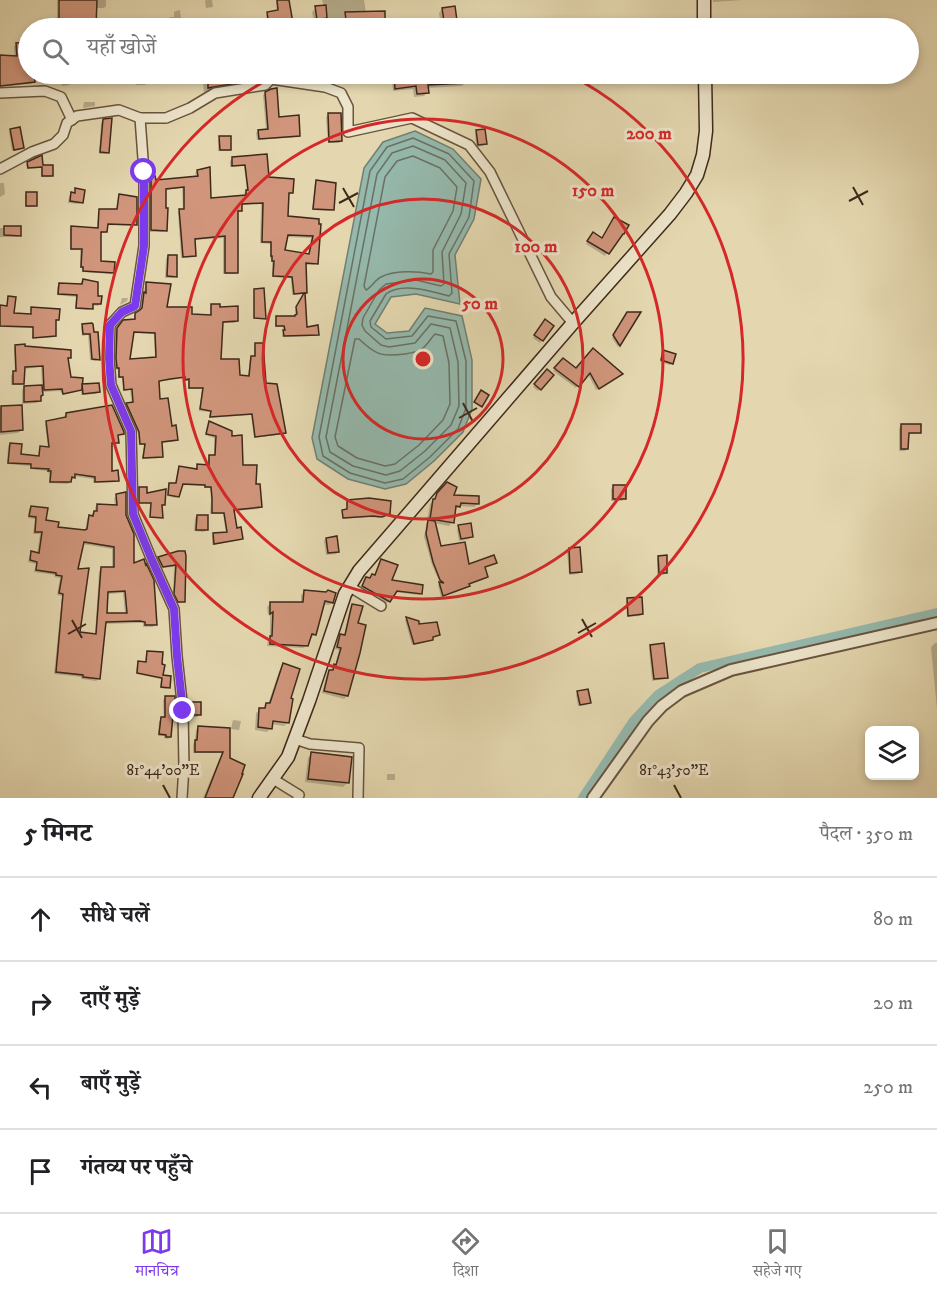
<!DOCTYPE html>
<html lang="hi">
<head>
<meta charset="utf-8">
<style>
  :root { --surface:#fff; --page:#f2f2f2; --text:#202124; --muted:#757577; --line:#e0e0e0; --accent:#7c3aed }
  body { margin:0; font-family:"IM FELL DW Pica","Noto Serif Devanagari",serif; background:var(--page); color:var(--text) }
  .controls { position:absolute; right:18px; bottom:18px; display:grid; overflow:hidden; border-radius:9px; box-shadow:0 3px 9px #0003 }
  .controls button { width:54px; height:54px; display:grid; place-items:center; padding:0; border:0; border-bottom:2px solid var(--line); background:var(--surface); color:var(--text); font:30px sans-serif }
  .stop { position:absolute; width:18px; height:18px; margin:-14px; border:4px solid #7c3aed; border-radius:50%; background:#fff }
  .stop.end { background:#7c3aed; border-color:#fff; box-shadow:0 2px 6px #0008 }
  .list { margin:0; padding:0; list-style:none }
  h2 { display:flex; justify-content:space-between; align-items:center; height:78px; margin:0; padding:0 24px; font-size:26px }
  h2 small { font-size:20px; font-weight:400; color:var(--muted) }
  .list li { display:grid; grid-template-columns:39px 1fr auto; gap:18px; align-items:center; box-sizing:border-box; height:84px; padding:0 24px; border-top:2px solid var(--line) }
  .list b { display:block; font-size:22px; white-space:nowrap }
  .list em { font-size:20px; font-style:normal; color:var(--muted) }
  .icon { flex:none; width:33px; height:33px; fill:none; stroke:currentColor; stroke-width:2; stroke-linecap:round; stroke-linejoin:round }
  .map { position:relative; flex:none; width:937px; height:798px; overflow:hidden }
  .search { position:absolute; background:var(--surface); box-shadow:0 3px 9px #0003; left:18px; right:18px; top:18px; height:66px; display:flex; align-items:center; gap:15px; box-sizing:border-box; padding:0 21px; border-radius:33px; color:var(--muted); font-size:22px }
  .sheet { height:414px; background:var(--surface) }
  nav { display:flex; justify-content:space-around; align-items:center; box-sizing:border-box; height:84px; border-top:2px solid var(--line); background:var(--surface); font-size:16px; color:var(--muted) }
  nav a { display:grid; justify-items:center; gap:3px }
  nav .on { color:var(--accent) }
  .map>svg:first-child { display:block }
  .water { fill:#95b9ad; stroke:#727f72; stroke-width:1.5 }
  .shadow { fill:#0003; fill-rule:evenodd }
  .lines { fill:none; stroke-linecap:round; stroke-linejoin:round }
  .shore { stroke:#6a7164; stroke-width:1.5 }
  .canal { stroke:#95b9ad; stroke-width:10 }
  .building { fill:#d0957b; stroke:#3e291a; stroke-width:1.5; fill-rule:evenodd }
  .minor-casing { stroke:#68543f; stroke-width:12 }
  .tertiary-casing { stroke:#68543f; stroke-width:14 }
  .secondary-casing { stroke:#3e291a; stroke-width:15 }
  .minor { stroke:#ede5cb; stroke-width:9 }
  .tertiary { stroke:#ede5cb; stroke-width:10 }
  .secondary { stroke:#ede5cb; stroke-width:12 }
  .route { stroke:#7c3aed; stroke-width:8 }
  .ticks { fill:none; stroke:#3e291a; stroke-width:2 }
  .ring { fill:none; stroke:#d62828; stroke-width:3 }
  .ticks-label { font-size:15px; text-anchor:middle; fill:#3e291a; stroke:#ede5cb; stroke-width:6; stroke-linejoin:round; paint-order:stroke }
  .centre { fill:#d62828; stroke:#ede5cb; stroke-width:3 }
  .ring-label { font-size:18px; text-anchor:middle; font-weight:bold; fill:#d62828; stroke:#ede5cb; stroke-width:6; stroke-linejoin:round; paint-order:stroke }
</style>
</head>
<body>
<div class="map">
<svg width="937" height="798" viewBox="0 0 937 798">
  <rect width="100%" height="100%" fill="#e4d7af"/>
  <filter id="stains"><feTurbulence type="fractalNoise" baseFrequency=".00333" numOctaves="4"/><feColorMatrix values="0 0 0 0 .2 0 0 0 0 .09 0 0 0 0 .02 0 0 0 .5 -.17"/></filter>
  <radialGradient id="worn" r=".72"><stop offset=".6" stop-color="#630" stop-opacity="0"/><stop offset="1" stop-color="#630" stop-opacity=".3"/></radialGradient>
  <polygon class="water" points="415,131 453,149 481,179 474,219 455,255 460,304 416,294 391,297 375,324 387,333 409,331 425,308 462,316 472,360 472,409 463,432 434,461 406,484 385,489 348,479 317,459 312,438 364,168 383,142"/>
  <g class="shadow">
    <polygon points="57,0 106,0 106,6 104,8 95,8 94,28 57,28"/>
    <polygon points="206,0 212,0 213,7 206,8 205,1"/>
    <polygon points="276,0 288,0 291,22 290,23 282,24 282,22 268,25 266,15 277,12"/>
    <polygon points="322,0 364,0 366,13 383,25 392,25 392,28 343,28 342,19 314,22 312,12 316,8 324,7"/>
    <polygon points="713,0 742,0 713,2"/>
    <polygon points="454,8 457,28 441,28 439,13 442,9"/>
    <polygon points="180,10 182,28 169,28 168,19 170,17 174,17 174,12 176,11"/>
    <polygon points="28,35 28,74 70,74 71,82 69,85 62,86 61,76 33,79 34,81 31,84 0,87 0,57 15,57 14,47 17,44 25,44 25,37"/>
    <polygon points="98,74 147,74 147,82 145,85 136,85 136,78 98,78"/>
    <polygon points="163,74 182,74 182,78 174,84 164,84"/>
    <polygon points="202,74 254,74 254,79 249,84 204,92"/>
    <polygon points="352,74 370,74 371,79 367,83 353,84"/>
    <polygon points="392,74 464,74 466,83 462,86 427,88 427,92 424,96 414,97 413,89 393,91 391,75"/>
    <polygon points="266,93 278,118 298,135 296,137 257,140 256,133 258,131 266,131 263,95"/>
    <polygon points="84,102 95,102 95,106 83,108"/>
    <polygon points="328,115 341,141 339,143 328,143 326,117"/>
    <polygon points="103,121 108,152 106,154 99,154 101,123"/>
    <polygon points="11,130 22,147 20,150 12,151 9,132"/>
    <polygon points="477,131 485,144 483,146 476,147 475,133"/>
    <polygon points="220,138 230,149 228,151 218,151 218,140"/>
    <path d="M 266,156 L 268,179 L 292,193 L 288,195 L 286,217 L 317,220 L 316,263 L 314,265 L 304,265 L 305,292 L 303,295 L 305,329 L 317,334 L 315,336 L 282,337 L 282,334 L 284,332 L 283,327 L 275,327 L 275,320 L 277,318 L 295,316 L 295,310 L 303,294 L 292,295 L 291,278 L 272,277 L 272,262 L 271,262 L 271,258 L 270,258 L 270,244 L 260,243 L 261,204 L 240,205 L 241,210 L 236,213 L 237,272 L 235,274 L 223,274 L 223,238 L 193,240 L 194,255 L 192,257 L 181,258 L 178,212 L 180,210 L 183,211 L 182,188 L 164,190 L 165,230 L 163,232 L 149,232 L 149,180 L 151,178 L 154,181 L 196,177 L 195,173 L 197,171 L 210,200 L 245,197 L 244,193 L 247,191 L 244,166 L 230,167 L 230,161 L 232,159 ZM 286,237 L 311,238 L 308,256 L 283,252 Z"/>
    <polygon points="28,163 42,167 51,176 50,177 41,177 41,168 27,169 26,165"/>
    <polygon points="317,182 332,209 330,211 312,210 315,184"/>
    <polygon points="0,183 4,183 5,194 0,197"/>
    <polygon points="76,190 82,202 79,204 68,203 69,196 73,194"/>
    <polygon points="27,194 35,205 33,207 25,207 25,196"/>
    <polygon points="120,196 136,224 134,226 106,225 106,232 104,233 100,233 99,263 113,272 111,274 82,272 82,268 80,268 80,250 70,250 70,229 72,228 97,230 98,212 100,210 116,211 118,198"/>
    <polygon points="614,219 620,235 605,256 586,244 591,236 602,239"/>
    <polygon points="0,228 20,228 19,235 17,237 0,237"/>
    <polygon points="168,256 175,276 173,278 165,278 166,258"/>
    <polygon points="83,280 100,304 98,306 91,305 89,310 75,309 76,297 57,295 57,287 60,285 81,286 81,282"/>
    <path d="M 147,284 L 166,309 L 190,316 L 210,316 L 210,307 L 212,306 L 237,321 L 235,323 L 222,323 L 220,360 L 238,377 L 248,377 L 250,359 L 254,358 L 254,347 L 256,345 L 264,385 L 285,432 L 283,434 L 254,438 L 251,415 L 209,418 L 210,412 L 199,411 L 202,389 L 188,389 L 188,381 L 184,381 L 184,378 L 157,382 L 158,400 L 176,439 L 175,441 L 161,443 L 161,456 L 160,458 L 142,459 L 144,445 L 139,445 L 138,434 L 125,406 L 132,404 L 130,390 L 123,391 L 122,378 L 118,378 L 118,370 L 115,369 L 116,331 L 124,322 L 134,321 L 134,316 L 140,311 L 145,286 ZM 133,333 L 154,334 L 155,358 L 128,361 Z"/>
    <polygon points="8,298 13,315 30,315 32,308 58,320 55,321 54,335 53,337 32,338 33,328 0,327 0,306 6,307"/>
    <polygon points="122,298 128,298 127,301 120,305"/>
    <polygon points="639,314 619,345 618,347 612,338 625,316"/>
    <polygon points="543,324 552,326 540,343 533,338"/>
    <polygon points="83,325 93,334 98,359 96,361 90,360 88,335 82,336 81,327"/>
    <polygon points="16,346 70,358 67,360 70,379 98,392 96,394 81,395 81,389 61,393 60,391 41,392 39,401 37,403 22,404 22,390 24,387 42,387 41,367 23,369 23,383 21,385 11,385 11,375 15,373 14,348"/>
    <polygon points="664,352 672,363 670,365 660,362"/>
    <polygon points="563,360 576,370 619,376 596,390 588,374 576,388 553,371"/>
    <polygon points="547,371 552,375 538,391 533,387"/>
    <polygon points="1,408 22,430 18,433 0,435 0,409"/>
    <polygon points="66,414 123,433 121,435 117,436 117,442 115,444 110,444 111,472 117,480 115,482 93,483 93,479 73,476 68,484 49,483 49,473 47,472 47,471 30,469 30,466 7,464 8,446 10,444 20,455 38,457 39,449 41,447 48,448 45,424 47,422 65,419 64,416"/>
    <polygon points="209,423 255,486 261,507 259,509 233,511 236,530 241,538 240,540 212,545 212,536 214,534 226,534 223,514 210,514 211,500 210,488 204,488 204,486 181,485 178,496 176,498 167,496 168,486 170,484 175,485 178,469 180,468 196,470 198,465 208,466 208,458 210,456 214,456 214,438 205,435"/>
    <polygon points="902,425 919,432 917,434 907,434 907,449 905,451 899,451 899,428"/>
    <polygon points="447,484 452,496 478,504 474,507 459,506 456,509 452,522 449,526 434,523 440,547 468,566 495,563 484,568 487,577 484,579 468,584 466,588 441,597 438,585 440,583 432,565 424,537 430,504"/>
    <polygon points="614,487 624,499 622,501 611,501 611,489"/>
    <path d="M 117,496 L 125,515 L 132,565 L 155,624 L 153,627 L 143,627 L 143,623 L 137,623 L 104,624 L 99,678 L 96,681 L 81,679 L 81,677 L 54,674 L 62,596 L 57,595 L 60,578 L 54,577 L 55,575 L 34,572 L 36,564 L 28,562 L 30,555 L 32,553 L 37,554 L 40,534 L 33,534 L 35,519 L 28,518 L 29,510 L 31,507 L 44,521 L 56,529 L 85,532 L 87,519 L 89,517 L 92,517 L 92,514 L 95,511 L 95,507 L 98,505 L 115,507 L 114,498 ZM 82,544 L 112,549 L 112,568 L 102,569 L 99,571 L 95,635 L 78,634 L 76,570 ZM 123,593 L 125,614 L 105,614 L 107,594 Z"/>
    <polygon points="348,501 387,514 379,518 370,517 343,519 342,512 347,511 346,503"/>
    <polygon points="197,516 206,530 204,532 194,531 195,518"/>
    <polygon points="459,527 471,536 469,539 459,541 457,529"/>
    <polygon points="326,539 338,551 336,554 326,555 324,541"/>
    <polygon points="569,549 581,572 578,574 569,575 567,551"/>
    <polygon points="178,552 183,601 181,603 176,603 173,596 174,567 161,568 157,560 159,558"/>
    <polygon points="659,557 666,572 664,575 657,575 657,559"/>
    <polygon points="381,560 390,581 421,593 419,595 395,592 387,603 361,588 365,580 370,580 374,576"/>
    <polygon points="304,592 332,602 329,605 322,604 315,634 312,637 309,637 307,645 303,648 267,646 268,640 270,638 270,614 268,615 267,607 270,604 301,603 301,595"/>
    <polygon points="628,600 642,614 640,616 627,617 626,602"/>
    <polygon points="353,605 357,624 347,696 344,699 322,693 327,674 330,671 331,672 335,666 339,650 335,649 338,638 341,635 344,636 350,608"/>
    <polygon points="407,619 417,622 417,625 438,635 431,638 430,641 412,645 405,620"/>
    <polygon points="935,643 937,643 937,709 931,647"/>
    <polygon points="651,646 666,677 664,679 652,681 649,649"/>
    <polygon points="148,652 168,687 167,689 160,688 161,679 136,674 137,665 139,663 145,664 146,654"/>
    <polygon points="283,665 289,699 288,722 284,726 271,724 271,728 267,732 255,730 256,713 260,710 263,710 267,704 268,704 280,669"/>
    <polygon points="578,692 589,702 587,705 578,706 576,695"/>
    <polygon points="165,698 175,715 173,717 170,736 168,739 164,738 164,736 158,736 159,721 164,719 163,700"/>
    <polygon points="189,703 200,714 197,717 188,717 187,706"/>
    <polygon points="233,720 241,721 239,730 231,729"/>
    <polygon points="198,728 228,729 231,798 203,798 222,753 193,753 193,744 195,741 196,730"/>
    <polygon points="311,754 347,783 343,787 305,782 308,758"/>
    <rect x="387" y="774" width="8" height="6"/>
  </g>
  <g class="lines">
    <g class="shore">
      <path d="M 413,138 L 449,154 L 474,181 L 469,217 L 449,254 L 452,293 L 449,296 C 431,291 402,282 386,294 L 370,321 L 371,327 L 386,339 L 412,336 L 428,316 L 456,321 L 466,361 L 466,408 L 458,429 L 430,457 L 403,479 L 385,483 L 350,473 L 323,456 L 319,437 L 370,171 L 387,147 Z"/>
      <polygon points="413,146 445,160 466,183 461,214 442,252 444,284 441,286 416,280 386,284 379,290 363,318 362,325 365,331 381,345 389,347 415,343 431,324 450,328 458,362 459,406 451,425 425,451 400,471 386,475 353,466 330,452 326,437 377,174 392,153"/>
      <path d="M 413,156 L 440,168 L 457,187 L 453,211 L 433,250 L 433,272 L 431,274 C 417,271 394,270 381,277 C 375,280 372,287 366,290 L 364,286 L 385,177 L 397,161 Z"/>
      <path d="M 435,334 L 443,336 L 449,363 L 450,404 L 443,420 L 419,445 L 395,464 L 385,466 L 357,458 L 338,446 L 335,437 L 355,339 L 359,339 C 376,355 381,357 405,354 C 412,353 418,352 423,348 C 428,344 431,338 435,334 Z"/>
    </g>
    <polyline class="canal" points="583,798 633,722 658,695 700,668 937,613"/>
  </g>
  <g class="building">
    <polygon points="59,0 97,0 96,27 90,27 90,28 59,28"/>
    <polygon points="277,0 289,0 293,23 283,24 283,22 269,25 267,12 278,10"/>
    <polygon points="326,5 327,18 317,20 315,6"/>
    <polygon points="455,6 458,28 445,28 442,8"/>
    <polygon points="385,11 385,28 347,28 345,12"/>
    <polygon points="28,42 28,74 34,74 35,82 0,86 0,55 17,56 16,43"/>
    <polygon points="208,74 256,74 256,80 208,88"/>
    <polygon points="394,74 466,74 467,83 428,85 429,93 417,94 416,86 395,89"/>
    <polygon points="277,88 279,117 299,115 300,136 259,139 258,130 268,129 265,92 271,89"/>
    <polygon points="328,113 341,113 342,141 329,142"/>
    <polygon points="112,118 109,153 100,152 103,119"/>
    <polygon points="20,127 24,148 14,150 10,129"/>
    <polygon points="485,129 487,144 478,145 476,130"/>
    <polygon points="219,136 231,136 231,150 220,150"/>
    <path d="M 267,154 L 269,177 L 294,179 L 293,193 L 289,193 L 288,216 L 319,219 L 319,224 L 321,224 L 318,264 L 306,263 L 307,293 L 305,293 L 307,327 L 318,325 L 319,335 L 284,336 L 283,330 L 285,330 L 284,326 L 276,326 L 276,316 L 295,316 L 295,315 L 297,314 L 296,307 L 304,293 L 294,294 L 292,277 L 273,276 L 274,261 L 272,261 L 272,256 L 271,256 L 271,242 L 262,242 L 263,203 L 242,204 L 242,211 L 238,211 L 238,273 L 225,273 L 225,236 L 195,239 L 196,256 L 183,257 L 179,209 L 184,209 L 184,187 L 166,189 L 166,208 L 168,208 L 167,231 L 151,230 L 151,177 L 155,176 L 156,180 L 198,176 L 197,170 L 210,167 L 211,198 L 246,195 L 246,190 L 248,190 L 245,165 L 232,166 L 232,157 ZM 288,235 L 313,236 L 309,254 L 285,250 Z"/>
    <polygon points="42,155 43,165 53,165 53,176 42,176 42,167 28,168 27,162"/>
    <polygon points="316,180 336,183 334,210 313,209"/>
    <polygon points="75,188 85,190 83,203 70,201 71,192 75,193"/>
    <rect x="26" y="192" width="11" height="14"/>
    <polygon points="119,194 137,197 137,225 108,224 107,232 101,232 101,261 115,262 114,273 83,271 83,267 81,267 82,249 71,249 71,226 98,228 99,209 117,209"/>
    <polygon points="614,217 629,225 624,234 623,234 609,254 587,241 593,232 602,238"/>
    <polygon points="4,226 21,226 21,236 4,235"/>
    <polygon points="168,255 177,255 177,277 167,276"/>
    <polygon points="83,279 98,282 98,296 102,296 101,304 93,304 93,309 76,308 77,295 58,294 59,283 82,284"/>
    <path d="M 146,282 L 171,284 L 167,307 L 192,307 L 192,314 L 211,315 L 211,304 L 220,304 L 220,307 L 238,306 L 238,321 L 223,322 L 221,359 L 239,359 L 240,375 L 249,376 L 251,356 L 255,356 L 255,343 L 263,343 L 266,383 L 277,384 L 286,433 L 255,437 L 252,414 L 210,417 L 211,411 L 200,409 L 203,388 L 189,388 L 189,379 L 185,380 L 185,377 L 170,379 L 159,381 L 160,399 L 168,398 L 172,426 L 176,425 L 178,440 L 162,442 L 163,457 L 143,458 L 145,444 L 140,444 L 139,432 L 126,403 L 133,402 L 132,389 L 124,390 L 123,377 L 119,377 L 119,368 L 117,368 L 116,358 L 117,328 L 123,320 L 135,319 L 135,313 L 140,310 L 142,308 L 144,292 L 146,293 ZM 134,332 L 155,333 L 156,357 L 130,359 Z"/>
    <polygon points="264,288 266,319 254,318 254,289"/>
    <polygon points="8,296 16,297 14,313 31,314 31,307 60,309 59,320 56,320 56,336 33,338 33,327 0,326 0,305 7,306"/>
    <polygon points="627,312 641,312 620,346 613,335"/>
    <polygon points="545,319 554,326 543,341 534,335"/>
    <polygon points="92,323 93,324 94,332 98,332 100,360 92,359 90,334 83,334 82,324"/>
    <polygon points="25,344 25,346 71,350 71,358 68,358 71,377 83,378 82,390 63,394 62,389 44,390 43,366 25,367 24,384 13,384 13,371 16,371 15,345"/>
    <polygon points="593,348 623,374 599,389 590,373 579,387 554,368 563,358 576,368"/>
    <polygon points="663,350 676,354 673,364 661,360"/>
    <polygon points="547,369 554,375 541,390 534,384"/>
    <polygon points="99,383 100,392 83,394 82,384"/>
    <polygon points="42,385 43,395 41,396 41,401 24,402 24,386"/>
    <polygon points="481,390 489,395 482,407 474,402"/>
    <polygon points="22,405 23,430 1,432 1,406"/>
    <polygon points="112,405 124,432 124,434 118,435 119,443 112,443 112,471 118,470 119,481 95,482 95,477 75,474 75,478 72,477 71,482 50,482 51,471 48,471 49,469 31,468 31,464 8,463 10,443 22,444 21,454 39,456 40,446 49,447 46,421 66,417 66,413"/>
    <polygon points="209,421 232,431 232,436 242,435 243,465 257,465 256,484 260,484 262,507 234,510 237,528 241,527 243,539 214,544 213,533 227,532 224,513 212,513 212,498 211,487 205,487 205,485 183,484 179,497 168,495 169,483 176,483 179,466 197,469 197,464 209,465 209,455 215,455 216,436 206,434"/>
    <polygon points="901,424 921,424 921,433 909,433 908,449 901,449"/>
    <polygon points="447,482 457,487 454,495 479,496 479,504 461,503 460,507 456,506 454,523 430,519 433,499 435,499 437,493"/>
    <rect x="613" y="485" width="13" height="14"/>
    <polygon points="139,487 147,487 147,493 166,489 165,505 162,505 163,518 150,517 151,503 139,503"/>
    <path d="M 126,492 L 126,515 L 134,534 L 134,563 L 144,559 L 146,566 L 146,563 L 154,580 L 157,625 L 145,625 L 145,622 L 140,621 L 106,622 L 100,679 L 83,677 L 83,675 L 56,672 L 63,594 L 59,593 L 62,576 L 56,575 L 56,573 L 36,570 L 37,562 L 30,560 L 31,551 L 39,553 L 42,532 L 35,532 L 36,517 L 29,516 L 31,506 L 48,508 L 46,520 L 59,522 L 58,527 L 85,530 L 87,529 L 89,515 L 93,516 L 94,511 L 97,511 L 97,504 L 117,505 L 116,494 ZM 84,542 L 114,547 L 114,567 L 101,567 L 96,634 L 80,632 L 89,568 L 78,569 ZM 125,591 L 127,613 L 107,613 L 108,592 Z"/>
    <polygon points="369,498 391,501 390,514 382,517 373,516 343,518 342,510 347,509 347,500"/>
    <polygon points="197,515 208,515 208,530 196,530"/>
    <polygon points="428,520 435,521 441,546 465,542 469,564 494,555 497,563 485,567 488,577 469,584 470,586 443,596 439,582 444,583 440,580 433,562 426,534"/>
    <polygon points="471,523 473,537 461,539 458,525"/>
    <polygon points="337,536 339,552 328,553 326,538"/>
    <polygon points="580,547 582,572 570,573 569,548"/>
    <polygon points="178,551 185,551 186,556 185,602 178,602 174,594 176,565 163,567 158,557"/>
    <polygon points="667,555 667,573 659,573 658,556"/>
    <polygon points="381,559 398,565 392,580 423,585 422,594 397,591 390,602 362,586 366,577 370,578 372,574 375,575"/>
    <polygon points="304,590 326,592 328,590 336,593 333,603 325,601 316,635 312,634 308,646 270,644 270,636 272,636 273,612 270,614 270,602 303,602"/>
    <polygon points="642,597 643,614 628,616 627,598"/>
    <polygon points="352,604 363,606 358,623 366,625 360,653 348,696 324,691 329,670 333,670 334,664 336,665 341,648 337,647 339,639 340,634 345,635"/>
    <polygon points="406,617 419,621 419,624 437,622 440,635 433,637 433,640 414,644"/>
    <polygon points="664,643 668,678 654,679 650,645"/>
    <polygon points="147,651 163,652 162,664 165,665 163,675 171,676 170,688 161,687 162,678 137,673 138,661 146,662"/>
    <polygon points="283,663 300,669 291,698 293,699 289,723 273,721 272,729 258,727 259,708 265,708 266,703 270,703"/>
    <polygon points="588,689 591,703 580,705 577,691"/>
    <polygon points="165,696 175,696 176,715 173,715 171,737 166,737 166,735 159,734 161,717 165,717"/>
    <polygon points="189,702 201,702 201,715 190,715"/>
    <polygon points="198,726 230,728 230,758 245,765 242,774 243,774 233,798 205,798 223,752 195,752 195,740 197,740"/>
    <polygon points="311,752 352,757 349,783 308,779"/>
  </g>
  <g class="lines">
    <g class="minor-casing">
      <g id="minor">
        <polyline points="0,93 45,91 61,97 72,120"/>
        <polyline points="140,118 144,172 144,246 135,306 122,312 110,325 109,358 111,385 131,431 133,514 151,558 174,609 177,656 183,711 184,766 182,798"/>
        <polyline points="0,169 32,152 54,144 63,135 67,123 77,116 119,110 140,118 166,118 190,108 215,93 265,85 271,79 325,87 341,93 348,107 348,132 412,118 469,145 490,172 551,297 573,323"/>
        <polyline points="350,587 381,606"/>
        <polyline points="295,739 310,744 359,748 358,798"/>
        <polyline points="273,779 299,795 298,798"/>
      </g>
    </g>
    <g class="tertiary-casing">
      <polyline id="tertiary" points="593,798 648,721 662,706 682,691 731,670 937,623"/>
    </g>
    <g class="secondary-casing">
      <g id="secondary">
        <polyline points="704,0 704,28"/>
        <polyline points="259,798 288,757 309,701 345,594 359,571 573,323 670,214 686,193 697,175 703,155 706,131 705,74"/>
      </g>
    </g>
    <use href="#minor" class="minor"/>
    <use href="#tertiary" class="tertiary"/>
    <use href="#secondary" class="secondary"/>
  </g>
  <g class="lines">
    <polyline class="route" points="144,172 144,246 135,306 122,312 110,325 109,358 111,385 131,431 133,514 151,558 174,609 177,656 183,711"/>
  </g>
  <path class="ticks" d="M 853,187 L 863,205M 343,188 L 354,207M 849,201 L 868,191M 339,203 L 358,193M 463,403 L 473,422M 459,418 L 477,408M 582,619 L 592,637M 72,620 L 82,638M 578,633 L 596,623M 68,634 L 86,624M 163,785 L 170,798M 674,785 L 681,798"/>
  <g class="ring">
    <circle cx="423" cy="359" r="80"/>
    <circle cx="423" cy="359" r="160"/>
    <circle cx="423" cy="359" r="240"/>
    <path d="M568 74A320 320 0 1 1 278 74"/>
  </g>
  <g class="ticks-label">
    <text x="163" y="775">81°44'00"E</text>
    <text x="674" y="775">81°43'50"E</text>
  </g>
  <circle cx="423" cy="359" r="9" class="centre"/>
  <g class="ring-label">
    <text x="649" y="139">200 m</text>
    <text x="593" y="196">150 m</text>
    <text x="536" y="252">100 m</text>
    <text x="480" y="309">50 m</text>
  </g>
  <rect width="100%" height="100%" filter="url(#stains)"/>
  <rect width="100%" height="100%" fill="url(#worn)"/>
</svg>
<div class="controls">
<button><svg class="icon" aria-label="layers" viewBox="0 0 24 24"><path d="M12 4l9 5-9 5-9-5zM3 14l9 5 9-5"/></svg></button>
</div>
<div class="stop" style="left:144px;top:172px"></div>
<div class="stop end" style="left:183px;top:711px"></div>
<div class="search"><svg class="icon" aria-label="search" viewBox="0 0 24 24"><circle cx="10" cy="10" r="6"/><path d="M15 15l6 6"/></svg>यहाँ खोजें</div>
</div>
<section class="sheet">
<h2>5 मिनट<small>पैदल · 350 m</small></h2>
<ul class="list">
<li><svg class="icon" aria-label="ahead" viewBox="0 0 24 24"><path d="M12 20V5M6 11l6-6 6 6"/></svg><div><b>सीधे चलें</b></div><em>80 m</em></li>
<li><svg class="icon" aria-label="right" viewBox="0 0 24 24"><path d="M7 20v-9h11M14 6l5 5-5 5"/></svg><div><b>दाएँ मुड़ें</b></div><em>20 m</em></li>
<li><svg class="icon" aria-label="left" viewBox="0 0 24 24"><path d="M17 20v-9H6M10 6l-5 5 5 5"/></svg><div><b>बाएँ मुड़ें</b></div><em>250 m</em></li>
<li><svg class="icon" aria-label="arrive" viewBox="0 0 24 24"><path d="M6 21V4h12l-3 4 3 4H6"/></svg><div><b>गंतव्य पर पहुँचे</b></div></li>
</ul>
</section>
<nav>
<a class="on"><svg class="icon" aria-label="map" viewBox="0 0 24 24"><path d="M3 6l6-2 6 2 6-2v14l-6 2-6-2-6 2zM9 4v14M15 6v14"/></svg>मानचित्र</a>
<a><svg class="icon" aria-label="directions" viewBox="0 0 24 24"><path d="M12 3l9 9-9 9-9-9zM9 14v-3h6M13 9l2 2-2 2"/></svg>दिशा</a>
<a><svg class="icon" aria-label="saved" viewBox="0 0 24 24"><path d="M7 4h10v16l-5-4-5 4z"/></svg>सहेजे गए</a>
</nav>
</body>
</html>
